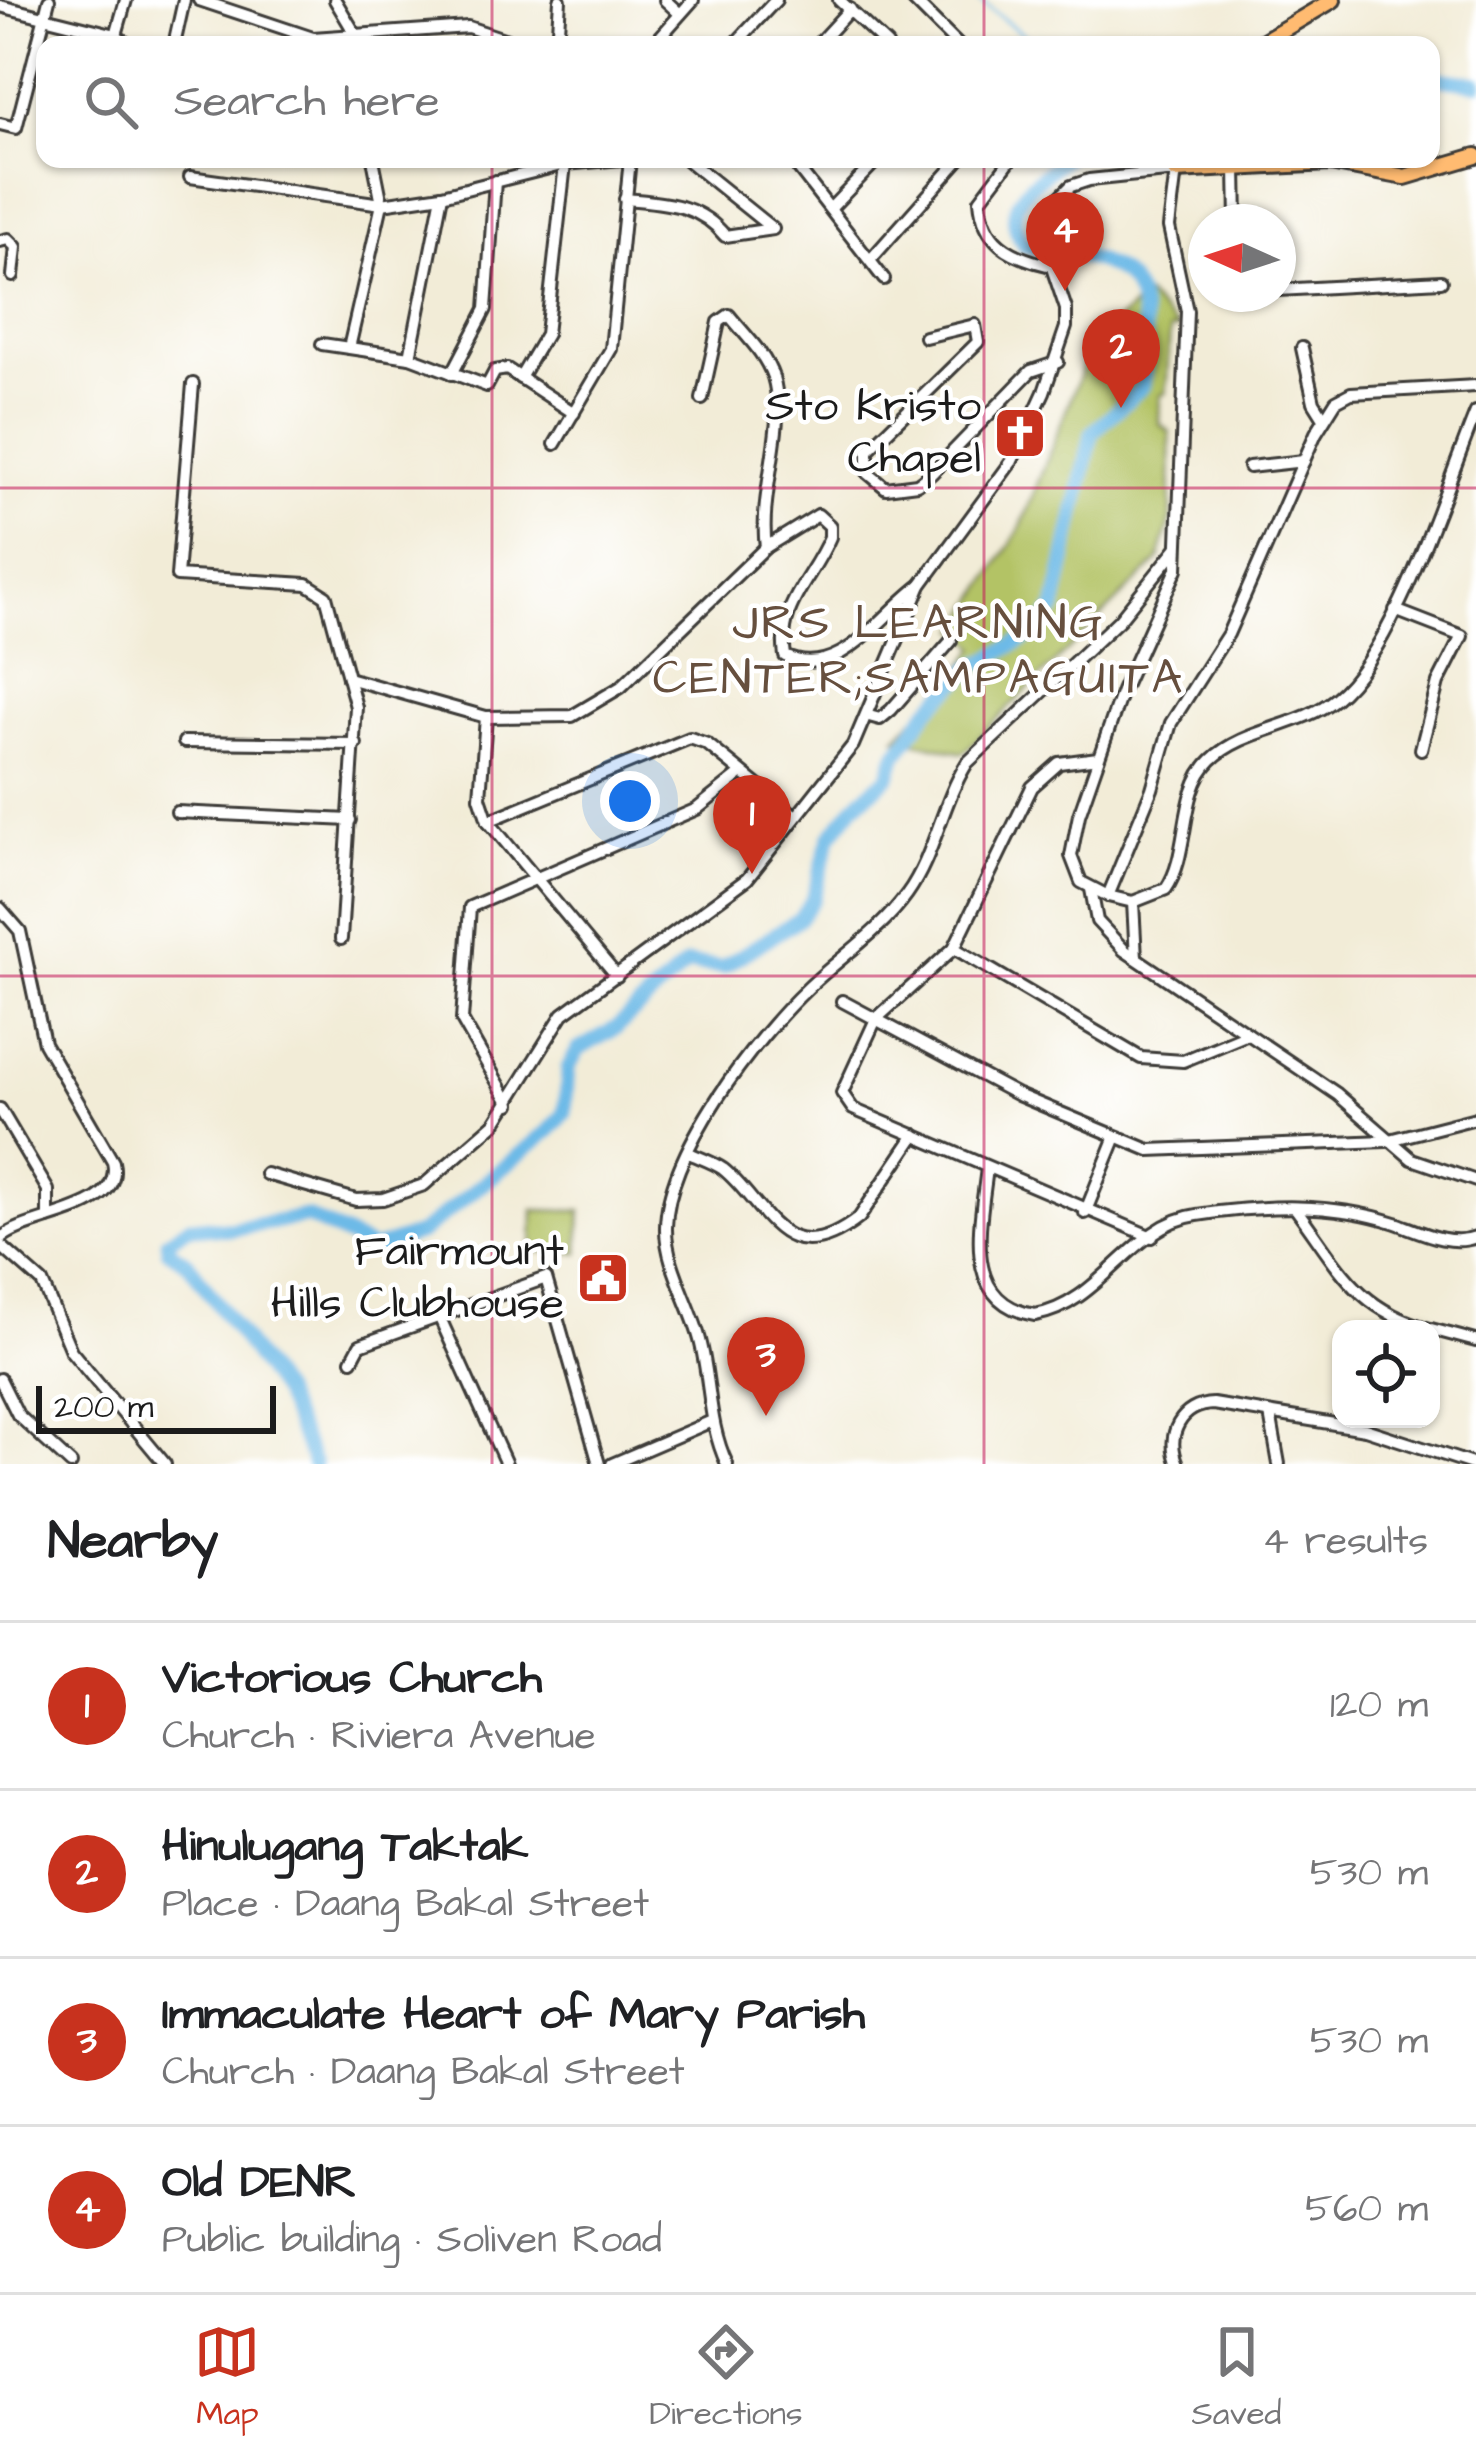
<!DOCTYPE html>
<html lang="en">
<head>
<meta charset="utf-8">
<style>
  :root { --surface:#fff; --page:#f6f6f6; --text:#202124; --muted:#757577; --line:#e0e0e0; --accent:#c8321e }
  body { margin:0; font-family:"Architects Daughter",sans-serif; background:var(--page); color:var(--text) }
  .controls { position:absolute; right:36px; bottom:36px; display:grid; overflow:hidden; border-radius:24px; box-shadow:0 3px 9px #0004 }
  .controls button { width:108px; height:108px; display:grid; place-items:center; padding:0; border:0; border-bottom:3px solid var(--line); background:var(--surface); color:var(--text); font:60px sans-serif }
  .compass { position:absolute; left:1188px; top:204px; width:108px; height:108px; border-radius:50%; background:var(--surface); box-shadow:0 3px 9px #0004; rotate:273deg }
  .scale { position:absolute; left:36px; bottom:30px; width:240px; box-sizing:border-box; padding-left:12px; border:6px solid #1c1c1c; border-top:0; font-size:33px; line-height:42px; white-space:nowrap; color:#1c1c1c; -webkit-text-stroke:9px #fff; paint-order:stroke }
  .you { position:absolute; left:630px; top:801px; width:42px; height:42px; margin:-30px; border:9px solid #fff; border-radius:50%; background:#1a73e8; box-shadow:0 0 0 18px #1a73e833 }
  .badge { display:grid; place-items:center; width:78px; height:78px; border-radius:50%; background:var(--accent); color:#fff; font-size:39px; font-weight:700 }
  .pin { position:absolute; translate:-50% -99px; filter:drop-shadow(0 3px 6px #0008) }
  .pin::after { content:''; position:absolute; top:63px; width:42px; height:36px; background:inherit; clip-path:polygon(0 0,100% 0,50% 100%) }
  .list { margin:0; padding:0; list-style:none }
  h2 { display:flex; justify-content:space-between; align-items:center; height:156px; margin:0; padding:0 48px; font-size:51px }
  h2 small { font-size:39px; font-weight:400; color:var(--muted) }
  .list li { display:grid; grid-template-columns:78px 1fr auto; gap:36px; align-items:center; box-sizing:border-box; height:168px; padding:0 48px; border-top:3px solid var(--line) }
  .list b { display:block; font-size:45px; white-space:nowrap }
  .list p { margin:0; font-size:39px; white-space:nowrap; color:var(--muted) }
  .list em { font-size:39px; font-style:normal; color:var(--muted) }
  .icon { flex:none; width:66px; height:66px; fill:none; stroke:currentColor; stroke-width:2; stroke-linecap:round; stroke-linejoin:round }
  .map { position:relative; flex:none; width:1476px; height:1464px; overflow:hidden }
  .search { position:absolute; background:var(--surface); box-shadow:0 3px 9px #0004; left:36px; right:36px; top:36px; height:132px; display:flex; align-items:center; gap:30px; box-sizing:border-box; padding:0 42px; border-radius:24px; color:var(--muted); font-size:45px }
  .sheet { height:828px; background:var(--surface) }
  nav { display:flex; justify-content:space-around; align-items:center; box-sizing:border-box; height:168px; border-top:3px solid var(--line); background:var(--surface); font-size:33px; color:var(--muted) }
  nav a { display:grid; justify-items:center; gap:6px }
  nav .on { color:var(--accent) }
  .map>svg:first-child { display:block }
  .green { fill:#b3c365; stroke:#687040; stroke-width:3 }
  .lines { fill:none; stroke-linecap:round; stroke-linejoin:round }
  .stream { stroke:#6dbae7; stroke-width:3 }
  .river { stroke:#6dbae7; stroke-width:15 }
  .minor-casing { stroke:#3c3b38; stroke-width:16 }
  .major-casing { stroke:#3c3b38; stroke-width:20 }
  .minor { stroke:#fff; stroke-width:10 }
  .major { stroke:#ffbb71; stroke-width:14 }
  .grid { fill:none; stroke:#c2185b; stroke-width:3; stroke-opacity:0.55 }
  .labels { text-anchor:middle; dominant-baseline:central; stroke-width:9; stroke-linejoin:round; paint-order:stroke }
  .poi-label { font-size:45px; fill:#1c1c1c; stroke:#fff; text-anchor:end }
  .neighbourhood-label { font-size:48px; letter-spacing:3px; fill:#664f3e; stroke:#fff }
</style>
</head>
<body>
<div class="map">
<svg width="1476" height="1464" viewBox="0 0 1476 1464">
  <rect width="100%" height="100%" fill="#fff"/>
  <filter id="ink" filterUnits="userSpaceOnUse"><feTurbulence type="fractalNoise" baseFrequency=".00833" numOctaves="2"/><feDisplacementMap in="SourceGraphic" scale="24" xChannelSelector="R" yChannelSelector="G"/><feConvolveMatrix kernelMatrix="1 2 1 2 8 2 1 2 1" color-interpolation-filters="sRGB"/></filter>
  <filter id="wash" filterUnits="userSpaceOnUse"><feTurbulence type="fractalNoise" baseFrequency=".004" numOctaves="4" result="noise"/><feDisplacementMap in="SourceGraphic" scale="48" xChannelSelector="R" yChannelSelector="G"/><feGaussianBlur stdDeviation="2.7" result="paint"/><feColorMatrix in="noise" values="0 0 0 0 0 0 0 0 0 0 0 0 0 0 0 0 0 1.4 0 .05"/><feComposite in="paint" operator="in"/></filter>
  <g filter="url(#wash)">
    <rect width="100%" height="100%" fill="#f2ecd7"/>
    <g class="green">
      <polygon points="1146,296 1178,329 1170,330 1166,393 1160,395 1159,423 1170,432 1171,519 1159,560 963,753 896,737 949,686 977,647 958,629 1020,529 1093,341"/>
      <polygon points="534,1210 581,1211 579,1253 533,1251"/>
    </g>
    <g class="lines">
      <polyline class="stream" points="978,0 1037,45"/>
      <g class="river">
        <polyline points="1431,77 1476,83"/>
        <path d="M 314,1464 L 281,1392 L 188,1263 L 168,1250 L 167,1241 L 190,1226 L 230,1229 L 307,1217 L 373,1249 L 421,1233 L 550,1130 L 565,1113 L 568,1068 L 578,1050 L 616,1028 L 687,964 L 723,967 L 799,919 L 813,899 L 830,837 L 854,806 L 889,776 L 895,757 L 929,709 L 972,668 L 1035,633 L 1055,609 L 1092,433 L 1143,386 C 1151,269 1132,264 1025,246 C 996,206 1033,182 1064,159"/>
      </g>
    </g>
  </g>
  <g filter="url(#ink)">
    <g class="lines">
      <g class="minor-casing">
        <g id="minor">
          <polyline points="126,0 116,35 129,45"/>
          <polyline points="199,0 313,38 468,27 522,45"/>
          <polyline points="335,0 360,42"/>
          <polyline points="665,0 680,14"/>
          <polyline points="839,0 887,45"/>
          <polyline points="913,0 958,45"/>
          <polyline points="0,6 116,35"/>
          <polyline points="174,45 184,0"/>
          <polyline points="557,45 560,0"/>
          <polyline points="653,45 693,0"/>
          <polyline points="734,45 776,0"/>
          <polyline points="817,45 850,9"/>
          <polyline points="0,124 16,128 49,0"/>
          <polyline points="791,159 884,279"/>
          <path d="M 1011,159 L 980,200 C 983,242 1009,256 1047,265"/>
          <polyline points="1236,168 1237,222"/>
          <polyline points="190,177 382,204 442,195 565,164 622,159"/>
          <path d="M 625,199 C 664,203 699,203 725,236 L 773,229 L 686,159"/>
          <polyline points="831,208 878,159"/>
          <polyline points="0,241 8,239 16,247 13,276"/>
          <polyline points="872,258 960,159"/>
          <polyline points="1278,290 1441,281"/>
          <polyline points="925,337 975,325 978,342 868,450 868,473 886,488 917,484 931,474 1031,371 1058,362"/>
          <polyline points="322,344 410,357 487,386 495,371 507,369 574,413"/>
          <polyline points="349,348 382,204 373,159"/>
          <polyline points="1302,348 1314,402 1324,418"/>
          <polyline points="410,357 442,195"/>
          <polyline points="452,374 486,309 495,181"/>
          <polyline points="520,378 546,334 565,164"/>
          <polyline points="193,384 177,576 307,584 326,596 356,707 341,939"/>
          <path d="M 702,399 L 719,322 L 729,315 C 744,334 765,353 773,377 C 788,425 758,493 766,547"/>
          <polyline points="555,444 611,349 630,159"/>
          <polyline points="1249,467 1304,461"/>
          <polyline points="1395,610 1462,636 1438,683 1421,749"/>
          <path d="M 348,678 L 486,717 L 572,716 L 621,687 L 766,547 L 818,515 L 830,526 L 830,537 C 812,580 777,605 785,656 C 839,682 880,615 921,585"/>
          <polyline points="869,716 880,719 891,710 951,641"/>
          <polyline points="486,717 480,797 488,821 617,976"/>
          <polyline points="184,742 356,744"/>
          <polyline points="1098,758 1059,763 1032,787 954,948 876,1019 842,1093 853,1109 1152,1237"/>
          <polyline points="177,812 350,820"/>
          <polyline points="488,821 690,738 707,744 793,814"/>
          <polyline points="1091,889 1097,921 1124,950 1337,1094 1412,1159 1476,1181"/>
          <polyline points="1108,896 1152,789 1171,723 1228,634 1316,433 1336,401 1351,393 1476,386"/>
          <polyline points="1133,902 1136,958"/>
          <path d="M 0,908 L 20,931 L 44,1043 L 113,1162 C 125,1213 28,1214 0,1239"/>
          <polyline points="954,948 1141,1058 1183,1061 1248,1034"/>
          <polyline points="842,1001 1018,1095 1149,1150 1386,1141 1476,1118"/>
          <polyline points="510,1104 462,1020 470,907 697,809 742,773"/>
          <polyline points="0,1109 48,1190 48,1218"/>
          <path d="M 689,1153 C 700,1158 713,1162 723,1169 C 766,1203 783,1277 859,1218 L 915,1135"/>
          <path d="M 987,1168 C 981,1222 960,1303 1035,1315 C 1101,1304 1132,1224 1197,1215 C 1265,1205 1331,1202 1396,1223 C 1421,1232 1450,1247 1476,1237"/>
          <path d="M 266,1174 L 356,1200 L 383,1199 L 424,1185 L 495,1123 L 563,1014 L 747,879 L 853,745 L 921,585 L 1012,461 L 1044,392 L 1066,327 L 1066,309 L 1042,238 L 1049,208 L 1071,186 L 1089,180 L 1176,171 L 1169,227 L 1187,311 L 1177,569 L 1122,691 L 1079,815 L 1071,856 L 1081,882 L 1108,896 L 1133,902 L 1166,889 C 1191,853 1178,792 1211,760 C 1244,728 1299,728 1335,699 C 1395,652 1445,487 1476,412"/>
          <path d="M 1296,1209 C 1340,1268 1356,1309 1430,1329"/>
          <polyline points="1085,1213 1115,1139"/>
          <polyline points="0,1245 42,1282 71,1351 165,1464"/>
          <polyline points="439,1316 506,1464"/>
          <polyline points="1431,1329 1476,1341"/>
          <polyline points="352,1360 360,1345 546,1278 599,1464"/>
          <polyline points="0,1379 18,1415 71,1464"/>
          <polyline points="1270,1414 1279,1464"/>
          <polyline points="612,1464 712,1421"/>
          <path d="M 727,1464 C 708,1424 711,1382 700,1340 C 691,1305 665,1263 666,1227 C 667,1152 755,1038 808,988 C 840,957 880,932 907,894 C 935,855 941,805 967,763 L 1119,620 L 1177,548"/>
          <path d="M 1178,1464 C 1165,1435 1181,1405 1213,1404 L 1365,1429 L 1472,1464"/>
        </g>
      </g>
      <g class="major-casing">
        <g id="major">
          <polyline points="1257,45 1333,0"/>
          <polyline points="1178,159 1176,171 1330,163 1405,177 1476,156"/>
        </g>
      </g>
      <use href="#minor" class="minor"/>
      <use href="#major" class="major"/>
    </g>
  </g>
  <path class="grid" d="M 492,0 L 492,45M 984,0 L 984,45M 492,159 L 492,1464M 984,159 L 984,1464M 0,488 L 1476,488M 0,976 L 1476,976"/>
  <defs>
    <g id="church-square" transform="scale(2.7)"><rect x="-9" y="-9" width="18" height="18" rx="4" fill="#c8321e" stroke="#fff"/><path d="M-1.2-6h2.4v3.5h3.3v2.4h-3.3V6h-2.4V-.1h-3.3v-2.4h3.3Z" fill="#fff"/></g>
    <g id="civic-square" transform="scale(2.7)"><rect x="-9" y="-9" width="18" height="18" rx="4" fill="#c8321e" stroke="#fff"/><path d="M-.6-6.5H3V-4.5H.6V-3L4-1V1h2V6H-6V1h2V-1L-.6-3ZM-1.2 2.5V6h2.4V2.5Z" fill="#fff"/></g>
  </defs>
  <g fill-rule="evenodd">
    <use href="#church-square" x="1020" y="433"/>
    <use href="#civic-square" x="603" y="1278"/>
  </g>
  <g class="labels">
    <g class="poi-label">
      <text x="981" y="407">Sto Kristo<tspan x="981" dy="52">Chapel</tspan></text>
      <text x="564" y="1252">Fairmount<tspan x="564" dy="52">Hills Clubhouse</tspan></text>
    </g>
    <g class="neighbourhood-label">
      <text x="919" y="624">JRS LEARNING<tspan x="919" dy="55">CENTER;SAMPAGUITA</tspan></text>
    </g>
  </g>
</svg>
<div class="controls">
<button><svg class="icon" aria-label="locate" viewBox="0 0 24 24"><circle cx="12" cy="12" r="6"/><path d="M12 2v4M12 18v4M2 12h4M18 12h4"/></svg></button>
</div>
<svg class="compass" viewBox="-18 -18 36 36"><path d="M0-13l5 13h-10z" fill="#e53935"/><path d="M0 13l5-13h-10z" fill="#757577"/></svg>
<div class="scale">200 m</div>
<div class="you"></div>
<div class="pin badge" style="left:752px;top:874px">1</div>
<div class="pin badge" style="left:1121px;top:408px">2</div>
<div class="pin badge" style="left:766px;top:1416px">3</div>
<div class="pin badge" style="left:1065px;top:291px">4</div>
<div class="search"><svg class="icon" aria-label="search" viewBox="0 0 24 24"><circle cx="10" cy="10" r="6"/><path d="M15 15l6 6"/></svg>Search here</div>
</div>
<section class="sheet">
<h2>Nearby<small>4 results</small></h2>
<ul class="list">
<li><span class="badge">1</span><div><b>Victorious Church</b><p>Church · Riviera Avenue</p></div><em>120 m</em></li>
<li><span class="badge">2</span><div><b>Hinulugang Taktak</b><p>Place · Daang Bakal Street</p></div><em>530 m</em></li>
<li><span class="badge">3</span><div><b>Immaculate Heart of Mary Parish</b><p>Church · Daang Bakal Street</p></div><em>530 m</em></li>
<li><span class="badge">4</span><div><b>Old DENR</b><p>Public building · Soliven Road</p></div><em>560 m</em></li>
</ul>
</section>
<nav>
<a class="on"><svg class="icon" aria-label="map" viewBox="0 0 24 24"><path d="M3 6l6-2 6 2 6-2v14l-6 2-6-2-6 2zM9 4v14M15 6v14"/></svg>Map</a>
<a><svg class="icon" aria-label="directions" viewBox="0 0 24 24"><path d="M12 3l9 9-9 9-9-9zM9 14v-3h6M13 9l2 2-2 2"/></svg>Directions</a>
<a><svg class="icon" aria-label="saved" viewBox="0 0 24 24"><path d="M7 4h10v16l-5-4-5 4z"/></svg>Saved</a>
</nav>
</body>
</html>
